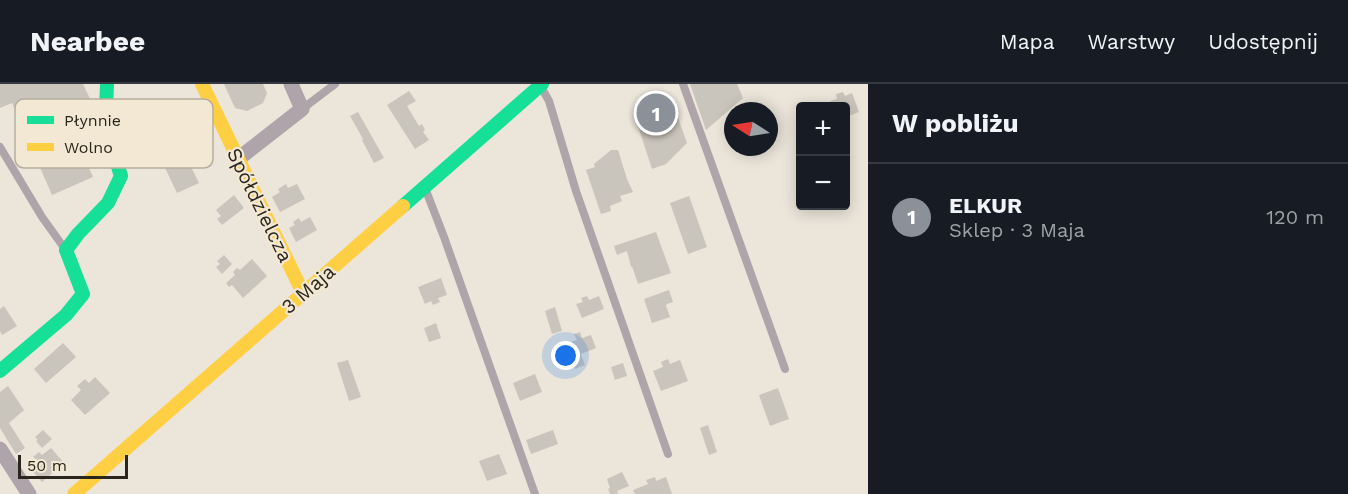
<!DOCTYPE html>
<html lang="pl">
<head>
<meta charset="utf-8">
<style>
  :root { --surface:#171b24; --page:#242831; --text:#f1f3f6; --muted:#9ea1a6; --line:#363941; --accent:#8c9099 }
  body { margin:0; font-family:"Work Sans",sans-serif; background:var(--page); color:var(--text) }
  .controls { position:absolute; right:18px; top:18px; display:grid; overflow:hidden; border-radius:6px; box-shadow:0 3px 15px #0003 }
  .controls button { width:54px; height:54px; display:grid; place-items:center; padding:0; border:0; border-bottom:2px solid var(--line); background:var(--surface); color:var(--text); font:30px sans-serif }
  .compass { position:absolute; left:724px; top:18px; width:54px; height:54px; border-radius:50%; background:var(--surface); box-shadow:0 3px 15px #0003; rotate:282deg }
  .scale { position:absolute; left:18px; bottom:15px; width:110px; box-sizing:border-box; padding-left:6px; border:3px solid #2a261e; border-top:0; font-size:16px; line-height:21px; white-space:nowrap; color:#2a261e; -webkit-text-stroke:4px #f2e8d3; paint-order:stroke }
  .you { position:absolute; left:566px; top:272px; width:21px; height:21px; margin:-15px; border:4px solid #fff; border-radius:50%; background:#1a73e8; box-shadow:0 0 0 9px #1a73e833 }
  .badge { display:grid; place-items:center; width:39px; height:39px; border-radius:50%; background:var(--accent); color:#fff; font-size:20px; font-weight:700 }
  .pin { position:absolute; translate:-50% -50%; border:3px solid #fff; box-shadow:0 2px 6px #0006 }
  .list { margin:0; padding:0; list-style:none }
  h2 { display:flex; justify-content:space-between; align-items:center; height:78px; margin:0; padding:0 24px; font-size:26px }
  h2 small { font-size:20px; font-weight:400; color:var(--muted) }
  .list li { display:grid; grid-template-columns:39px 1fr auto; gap:18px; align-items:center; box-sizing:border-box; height:108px; padding:0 24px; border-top:2px solid var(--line) }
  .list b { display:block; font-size:22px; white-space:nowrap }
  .list p { margin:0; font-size:20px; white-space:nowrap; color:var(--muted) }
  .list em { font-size:20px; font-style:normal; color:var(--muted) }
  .map { position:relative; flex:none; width:868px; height:410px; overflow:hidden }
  header { display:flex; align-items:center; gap:36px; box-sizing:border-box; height:84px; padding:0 30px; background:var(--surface); border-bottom:2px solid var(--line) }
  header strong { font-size:28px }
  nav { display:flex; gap:33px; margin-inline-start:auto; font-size:21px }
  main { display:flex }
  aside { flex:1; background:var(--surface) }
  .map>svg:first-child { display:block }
  .building { fill:#cac5bc }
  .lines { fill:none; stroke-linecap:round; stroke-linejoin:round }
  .lane { stroke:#afa4aa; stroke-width:8 }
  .street { stroke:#afa4aa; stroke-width:15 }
  .fast { stroke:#16e098; stroke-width:14 }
  .slow { stroke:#ffcf43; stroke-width:14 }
  .labels { text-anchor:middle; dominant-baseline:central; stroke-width:4.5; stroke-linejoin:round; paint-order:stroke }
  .street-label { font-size:20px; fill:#2a261e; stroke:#f2e8d3 }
  .key { fill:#f2e8d3; stroke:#b6ae9d; stroke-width:1.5 }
  .key-label { font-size:16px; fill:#2a261e }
</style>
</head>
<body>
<header>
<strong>Nearbee</strong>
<nav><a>Mapa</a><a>Warstwy</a><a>Udostępnij</a></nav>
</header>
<main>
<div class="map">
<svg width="868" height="410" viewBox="0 0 868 410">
  <rect width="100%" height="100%" fill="#ebe5da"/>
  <g class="building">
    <polygon points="0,0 83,0 91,17 71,26 80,46 73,49 93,93 52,111 12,19 0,24"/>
    <polygon points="224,0 263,0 267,9 263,19 247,27 235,24"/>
    <polygon points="690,0 737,0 743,14 706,46"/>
    <polygon points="409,7 416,17 407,22 419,42 422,40 425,46 423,48 429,56 415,65 387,21"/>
    <polygon points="843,8 845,12 852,9 859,28 846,33 846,22 832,22 830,17 837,15 836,10"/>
    <polygon points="670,11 687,59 666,80 652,85 635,33 644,30 641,21"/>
    <polygon points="153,24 165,50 173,46 199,99 177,109 156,65 144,71 127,36"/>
    <polygon points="358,28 384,74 374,79 362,56 363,55 350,32"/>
    <polygon points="611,66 618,66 627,95 633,108 620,112 622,117 610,122 611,127 601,130 586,86 595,83 594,80"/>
    <polygon points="286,100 288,104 297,100 305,115 280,128 272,113 280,108 278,105"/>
    <polygon points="234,111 244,124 222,141 217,135 221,132 216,126"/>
    <polygon points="689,112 707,163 688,170 670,119"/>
    <polygon points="310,133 317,146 296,158 289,144 295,141 293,138 299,134 301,138"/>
    <polygon points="656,148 671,189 638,200 632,182 631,183 627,167 617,171 614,162"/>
    <polygon points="224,171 232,180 222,190 216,183 220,180 217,177"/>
    <polygon points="252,175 267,192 243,214 232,201 229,203 226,199 235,191 233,188 237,184 240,186"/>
    <polygon points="441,194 447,211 438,214 440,218 433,221 431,217 425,220 418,203"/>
    <polygon points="669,206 673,218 667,220 666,222 670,233 652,239 644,215"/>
    <polygon points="587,212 589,216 599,212 604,225 582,234 576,220 583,218 581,214"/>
    <polygon points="4,222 17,242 2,251 0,247 0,225"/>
    <polygon points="555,223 562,247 552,250 545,227"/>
    <polygon points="436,239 441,254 429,258 424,244"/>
    <polygon points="580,248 582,254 591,251 596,264 581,270 585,281 575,285 566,259 577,256 574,250"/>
    <polygon points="63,259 76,273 46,299 34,285"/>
    <polygon points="668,275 670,280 680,276 688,297 661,307 653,287 663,283 661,278"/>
    <polygon points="348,276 361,313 349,317 337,279"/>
    <polygon points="623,279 627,292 615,296 611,283"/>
    <polygon points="535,290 542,308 520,317 513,299"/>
    <polygon points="95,293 110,309 85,331 71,316 81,306 77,302 85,295 89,299"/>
    <polygon points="8,302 24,326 9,339 25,364 16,370 0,344 0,308"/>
    <polygon points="778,304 789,335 770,342 759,311"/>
    <polygon points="708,341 717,368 709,371 700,344"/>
    <polygon points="43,346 52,355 42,364 36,357 38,356 35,353"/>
    <polygon points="553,346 558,360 531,370 526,356"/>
    <polygon points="51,364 64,379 42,398 29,383 37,376 33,373 39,368 42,371"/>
    <polygon points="499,370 507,390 487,397 479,377"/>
    <polygon points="622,388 629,402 617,407 618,410 610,410 608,405 610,404 607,395"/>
    <polygon points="655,393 656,397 666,393 672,410 635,410 633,406 648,400 646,396"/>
  </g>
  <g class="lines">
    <g class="lane">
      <polyline points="683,0 785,285"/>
      <polyline points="541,3 549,17 576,107 668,370"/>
      <polyline points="302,25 335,0"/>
      <polyline points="0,63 42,133 65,165"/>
      <polyline points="425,104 444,153 535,410"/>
    </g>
    <g class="street">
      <polyline points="238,75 302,25 291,0"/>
      <polyline points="0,365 29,410"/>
    </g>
    <g class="fast">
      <polyline points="403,122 542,0"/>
      <polyline points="0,287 66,231 83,210 66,166 78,150 108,119 121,92 109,55 106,24 107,0"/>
    </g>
    <g class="slow">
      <polyline points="202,0 303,209"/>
      <polyline points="74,410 403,122"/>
    </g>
  </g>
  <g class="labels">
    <g class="street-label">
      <text transform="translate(260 121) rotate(64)">Spółdzielcza</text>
      <text transform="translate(308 205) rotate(-41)">3 Maja</text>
    </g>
  </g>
  <rect x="15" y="15" width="198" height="69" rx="9" class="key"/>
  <rect x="27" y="32" width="27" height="8" fill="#16e098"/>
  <rect x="27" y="59" width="27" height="8" fill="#ffcf43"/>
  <g class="key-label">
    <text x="64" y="42">Płynnie</text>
    <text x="64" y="69">Wolno</text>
  </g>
</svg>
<div class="controls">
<button>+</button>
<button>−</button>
</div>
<svg class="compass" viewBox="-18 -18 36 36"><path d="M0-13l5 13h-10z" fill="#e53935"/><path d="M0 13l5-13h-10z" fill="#9ea1a6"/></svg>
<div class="scale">50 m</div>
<div class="you"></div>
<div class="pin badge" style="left:656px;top:29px">1</div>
</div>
<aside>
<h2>W pobliżu<small></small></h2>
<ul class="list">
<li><span class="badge">1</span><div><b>ELKUR</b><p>Sklep · 3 Maja</p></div><em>120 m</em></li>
</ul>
</aside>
</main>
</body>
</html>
